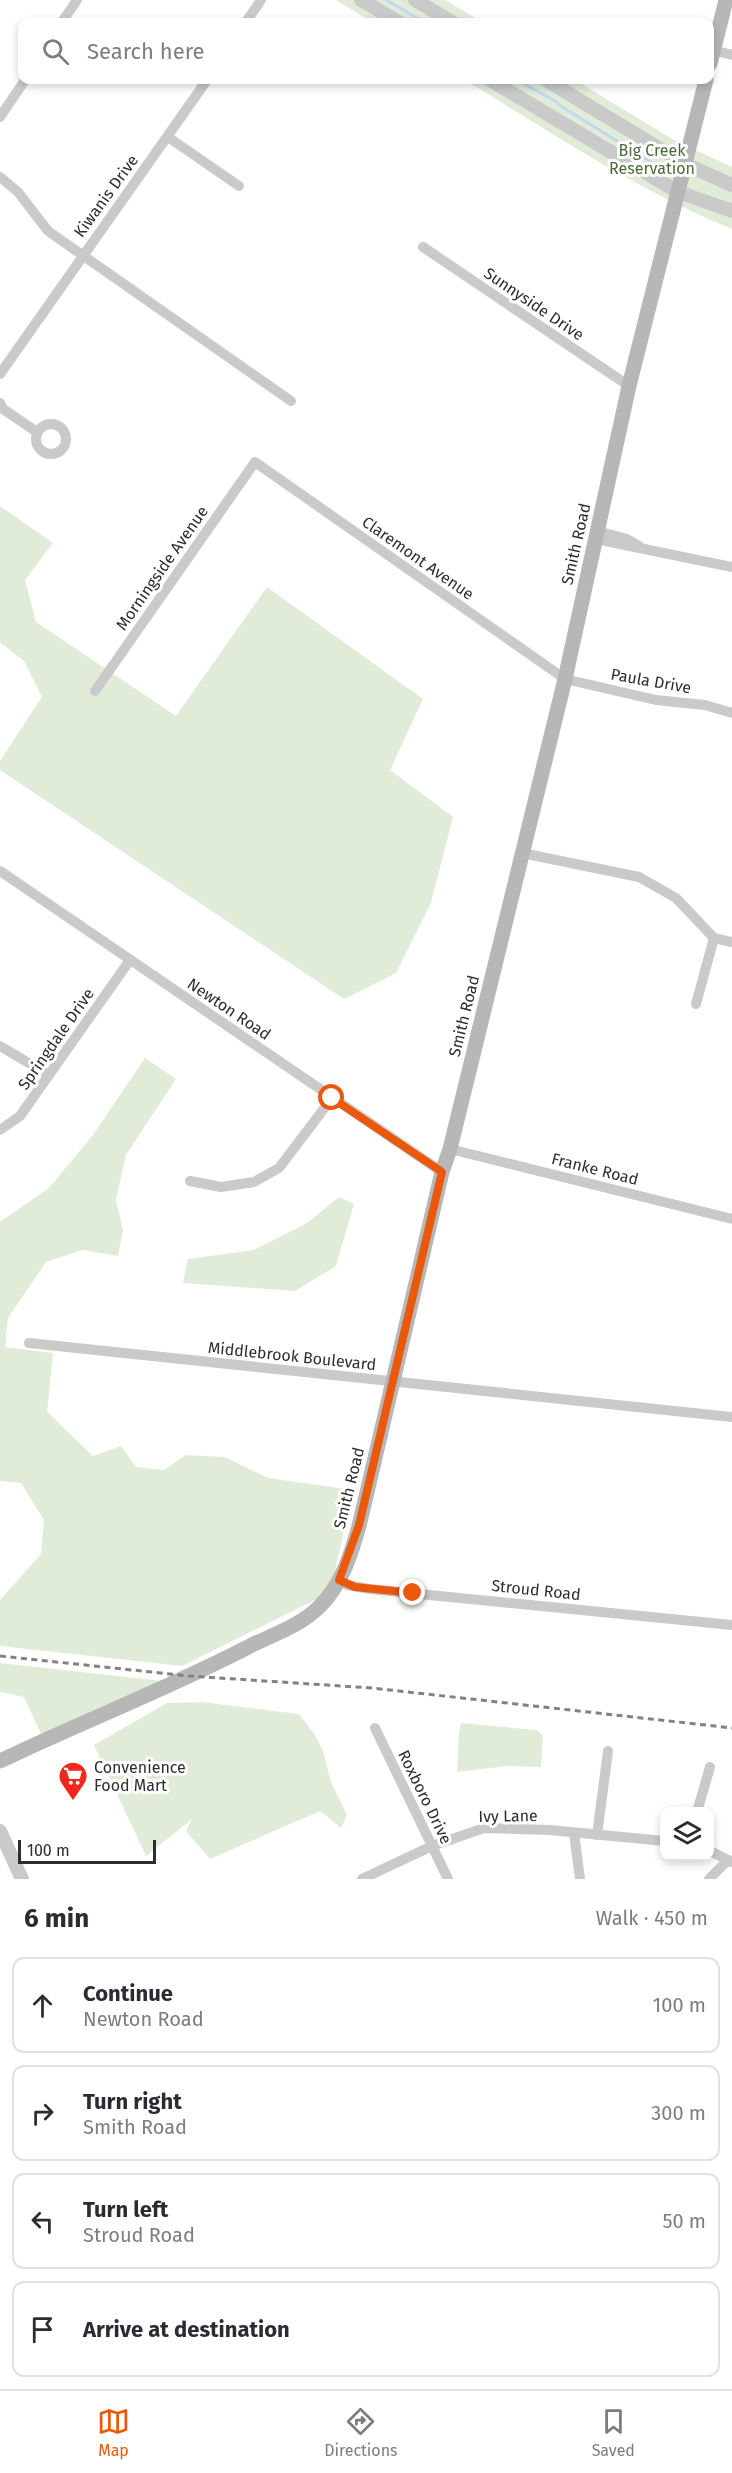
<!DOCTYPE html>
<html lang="en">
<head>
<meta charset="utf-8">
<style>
  :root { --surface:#fff; --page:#f7f7f7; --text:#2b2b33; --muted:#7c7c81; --line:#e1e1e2; --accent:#ea580c }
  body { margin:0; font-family:"Fira Sans",sans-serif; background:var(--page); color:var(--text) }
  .controls { position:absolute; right:18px; bottom:18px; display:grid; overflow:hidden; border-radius:12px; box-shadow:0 3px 9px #0003 }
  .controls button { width:54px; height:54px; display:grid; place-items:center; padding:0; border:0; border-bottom:2px solid var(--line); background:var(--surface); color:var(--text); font:30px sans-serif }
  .scale { position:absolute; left:18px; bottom:15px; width:138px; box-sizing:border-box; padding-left:6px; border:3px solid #2d2d2d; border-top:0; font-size:16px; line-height:21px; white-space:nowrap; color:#2d2d2d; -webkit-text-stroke:4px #fff; paint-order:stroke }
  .stop { position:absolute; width:18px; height:18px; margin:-14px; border:4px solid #ea580c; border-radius:50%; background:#fff }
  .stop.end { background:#ea580c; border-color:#fff; box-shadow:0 2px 6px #0008 }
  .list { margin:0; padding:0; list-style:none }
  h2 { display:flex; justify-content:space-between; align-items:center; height:78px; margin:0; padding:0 24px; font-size:26px }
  h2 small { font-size:20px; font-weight:400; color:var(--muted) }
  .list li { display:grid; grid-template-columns:39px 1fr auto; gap:18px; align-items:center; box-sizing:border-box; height:96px; margin:0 12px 12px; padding:0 12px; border:2px solid var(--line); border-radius:12px }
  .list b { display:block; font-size:22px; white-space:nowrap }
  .list p { margin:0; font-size:20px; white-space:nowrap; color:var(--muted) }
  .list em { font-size:20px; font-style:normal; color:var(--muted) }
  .icon { flex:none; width:33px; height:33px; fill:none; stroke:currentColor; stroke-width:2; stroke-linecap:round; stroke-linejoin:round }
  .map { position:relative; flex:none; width:732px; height:1879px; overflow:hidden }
  .search { position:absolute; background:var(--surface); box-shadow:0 3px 9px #0003; left:18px; right:18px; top:18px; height:66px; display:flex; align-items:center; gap:15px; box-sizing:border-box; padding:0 21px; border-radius:12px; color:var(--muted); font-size:22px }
  .sheet { height:510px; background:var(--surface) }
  nav { display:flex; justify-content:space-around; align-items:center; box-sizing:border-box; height:84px; border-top:2px solid var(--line); background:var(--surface); font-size:16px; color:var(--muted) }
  nav a { display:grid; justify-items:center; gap:3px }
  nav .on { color:var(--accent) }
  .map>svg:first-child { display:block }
  .green { fill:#e0ecd8 }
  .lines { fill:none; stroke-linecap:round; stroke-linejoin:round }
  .stream { stroke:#c2d8ee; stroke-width:3 }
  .minor { stroke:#cacaca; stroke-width:10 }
  .tertiary { stroke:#cacaca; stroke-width:14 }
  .secondary { stroke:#b7b7b7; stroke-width:15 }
  .rail { stroke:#828282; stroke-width:3; stroke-dasharray:6 4.5; stroke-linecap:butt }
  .route { stroke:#ea580c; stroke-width:8 }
  .labels { text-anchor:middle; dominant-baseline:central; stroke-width:6; stroke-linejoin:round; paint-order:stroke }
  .park-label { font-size:16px; fill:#496c36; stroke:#fff }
  .street-label { font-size:16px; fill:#2d2d2d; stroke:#fff }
  .poi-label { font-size:16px; fill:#2d2d2d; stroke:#fff; text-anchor:start }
</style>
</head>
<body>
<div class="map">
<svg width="732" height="1879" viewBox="0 0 732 1879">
  <rect width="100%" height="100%" fill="#fff"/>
  <g class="green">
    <polygon points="336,0 445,0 482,22 372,22"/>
    <path d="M 465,80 L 575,80 L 674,140 L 732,167 L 732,229 C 637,190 552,133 465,80 Z"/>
    <polygon points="0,506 53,543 25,580 36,622 176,716 267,587 423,699 390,770 453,817 431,903 396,973 344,999 0,770 0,761 42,697 24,661 0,642"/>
    <polygon points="145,1058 176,1079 126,1155 116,1200 123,1230 118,1256 82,1250 46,1262 8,1318 5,1347 53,1353 47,1412 93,1456 121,1446 136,1467 164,1470 186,1455 225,1457 268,1478 353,1490 332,1585 315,1600 182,1666 0,1646 0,1600 41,1554 44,1520 21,1483 0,1481 0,1222 49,1188 93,1135"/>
    <polygon points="339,1197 354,1204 336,1266 295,1291 183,1283 188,1259 254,1250 307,1223"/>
    <polygon points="0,1663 162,1681 42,1736 24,1697 0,1692"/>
    <polygon points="202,1702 299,1714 315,1735 323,1751 331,1782 347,1815 341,1828 320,1811 210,1859 186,1831 192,1819 146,1856 94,1745 167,1703"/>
    <path d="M 461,1723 L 536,1730 L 543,1735 L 541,1767 L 508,1766 L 457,1772 C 459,1755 457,1738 461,1723 Z"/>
  </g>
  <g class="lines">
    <g class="stream">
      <polyline points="386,0 424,22"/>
      <polyline points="517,80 557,102 559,105 656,165"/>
    </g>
    <g class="minor">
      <polyline points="62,22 77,0"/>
      <polyline points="246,22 261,0"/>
      <polyline points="713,50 732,55"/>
      <polyline points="0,117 25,80"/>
      <polyline points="168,137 239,186"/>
      <polyline points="0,177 18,192 48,231 291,401"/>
      <polyline points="423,247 629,386"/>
      <polyline points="0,374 207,80"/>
      <polyline points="0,403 3,409 37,432"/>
      <circle cx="51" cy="439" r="15"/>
      <polyline points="597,531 627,539 639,546"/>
      <polyline points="596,539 732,567"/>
      <polyline points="95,691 255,462 565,679 656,700 705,705 732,713"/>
      <polyline points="522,853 639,877 676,898 714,938 732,942"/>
      <polyline points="0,871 442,1172"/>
      <polyline points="696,1004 714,938"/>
      <polyline points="0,1046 49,1075"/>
      <polyline points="0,1130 20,1116 130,960"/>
      <polyline points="450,1149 732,1219"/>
      <polyline points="190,1181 221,1187 254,1182 279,1168 332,1098"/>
      <polyline points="29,1343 732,1417"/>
      <polyline points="339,1580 347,1585 369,1589 732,1625"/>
      <polyline points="375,1728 448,1879"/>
      <polyline points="697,1812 710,1767"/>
      <polyline points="574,1833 580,1879"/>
      <polyline points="597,1835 608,1751"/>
      <polyline points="710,1851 732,1862"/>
      <polyline points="362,1879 432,1846 484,1828 550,1830 664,1841"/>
      <polyline points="709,1879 728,1860"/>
    </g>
    <g class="tertiary">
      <polyline points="361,0 399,22"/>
      <polyline points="415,0 452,22"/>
      <polyline points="490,80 678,192 732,211"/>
      <polyline points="546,80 685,164 732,185"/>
      <polyline points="0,1831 22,1879"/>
    </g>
    <g class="secondary">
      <polyline points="710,64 726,0"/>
      <path d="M 0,1761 C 83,1721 170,1688 252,1645 C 275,1634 301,1625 319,1607 C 342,1585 352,1552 360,1522 L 442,1172 L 450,1149 L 565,679 L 629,386 L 706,80"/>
    </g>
    <polyline class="rail" points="0,1656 189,1676 372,1688 732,1728"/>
  </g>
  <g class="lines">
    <polyline class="route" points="332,1098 442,1172 359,1525 339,1580 355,1587 413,1593"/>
  </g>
  <defs>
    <g id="supermarket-pin" transform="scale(1.5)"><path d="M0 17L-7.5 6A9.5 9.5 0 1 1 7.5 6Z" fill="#f4271e" stroke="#fff"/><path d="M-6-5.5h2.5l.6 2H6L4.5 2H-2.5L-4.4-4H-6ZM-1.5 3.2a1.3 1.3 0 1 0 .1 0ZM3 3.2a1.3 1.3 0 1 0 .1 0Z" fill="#fff"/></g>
  </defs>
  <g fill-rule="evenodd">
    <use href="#supermarket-pin" x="73" y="1776"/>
  </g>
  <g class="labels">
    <g class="park-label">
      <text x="652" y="150">Big Creek<tspan x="652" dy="18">Reservation</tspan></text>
    </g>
    <g class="street-label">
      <text transform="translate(106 196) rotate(-54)">Kiwanis Drive</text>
      <text transform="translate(534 304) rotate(34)">Sunnyside Drive</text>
      <text transform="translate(576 544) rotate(-77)">Smith Road</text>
      <text transform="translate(418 558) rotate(35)">Claremont Avenue</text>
      <text transform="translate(162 568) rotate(-55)">Morningside Avenue</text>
      <text transform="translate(651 681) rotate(10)">Paula Drive</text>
      <text transform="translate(229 1009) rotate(34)">Newton Road</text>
      <text transform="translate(464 1016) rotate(-76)">Smith Road</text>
      <text transform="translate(56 1039) rotate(-55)">Springdale Drive</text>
      <text transform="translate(595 1169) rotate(14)">Franke Road</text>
      <text transform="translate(292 1356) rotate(6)">Middlebrook Boulevard</text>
      <text transform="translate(349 1488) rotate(-76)">Smith Road</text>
      <text transform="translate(536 1590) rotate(6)">Stroud Road</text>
      <text transform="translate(425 1797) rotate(64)">Roxboro Drive</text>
      <text transform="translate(508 1816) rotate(-1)">Ivy Lane</text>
    </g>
    <g class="poi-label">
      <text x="94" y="1767">Convenience<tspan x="94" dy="18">Food Mart</tspan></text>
    </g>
  </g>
</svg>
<div class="controls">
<button><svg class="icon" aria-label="layers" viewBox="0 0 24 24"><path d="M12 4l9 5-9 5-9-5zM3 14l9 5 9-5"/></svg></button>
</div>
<div class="scale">100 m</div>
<div class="stop" style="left:332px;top:1098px"></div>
<div class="stop end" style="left:413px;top:1593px"></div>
<div class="search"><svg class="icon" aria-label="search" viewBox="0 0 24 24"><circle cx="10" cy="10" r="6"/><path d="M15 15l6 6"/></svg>Search here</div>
</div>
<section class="sheet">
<h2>6 min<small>Walk · 450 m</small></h2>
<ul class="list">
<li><svg class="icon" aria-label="ahead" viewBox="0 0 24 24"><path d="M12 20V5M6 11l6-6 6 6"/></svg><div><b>Continue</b><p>Newton Road</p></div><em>100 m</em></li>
<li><svg class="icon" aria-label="right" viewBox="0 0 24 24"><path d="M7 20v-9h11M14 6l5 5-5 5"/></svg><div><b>Turn right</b><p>Smith Road</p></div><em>300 m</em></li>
<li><svg class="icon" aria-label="left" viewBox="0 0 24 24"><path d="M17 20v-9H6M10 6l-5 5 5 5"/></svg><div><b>Turn left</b><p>Stroud Road</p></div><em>50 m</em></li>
<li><svg class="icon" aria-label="arrive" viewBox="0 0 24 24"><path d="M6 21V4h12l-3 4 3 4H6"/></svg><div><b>Arrive at destination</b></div></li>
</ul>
</section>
<nav>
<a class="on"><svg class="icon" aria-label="map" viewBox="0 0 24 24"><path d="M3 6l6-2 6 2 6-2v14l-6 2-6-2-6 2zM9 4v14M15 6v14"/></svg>Map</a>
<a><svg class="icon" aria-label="directions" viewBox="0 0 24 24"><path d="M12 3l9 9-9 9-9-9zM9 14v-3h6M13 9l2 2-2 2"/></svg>Directions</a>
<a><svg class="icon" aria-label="saved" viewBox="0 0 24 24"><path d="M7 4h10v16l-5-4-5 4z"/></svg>Saved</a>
</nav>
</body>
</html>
